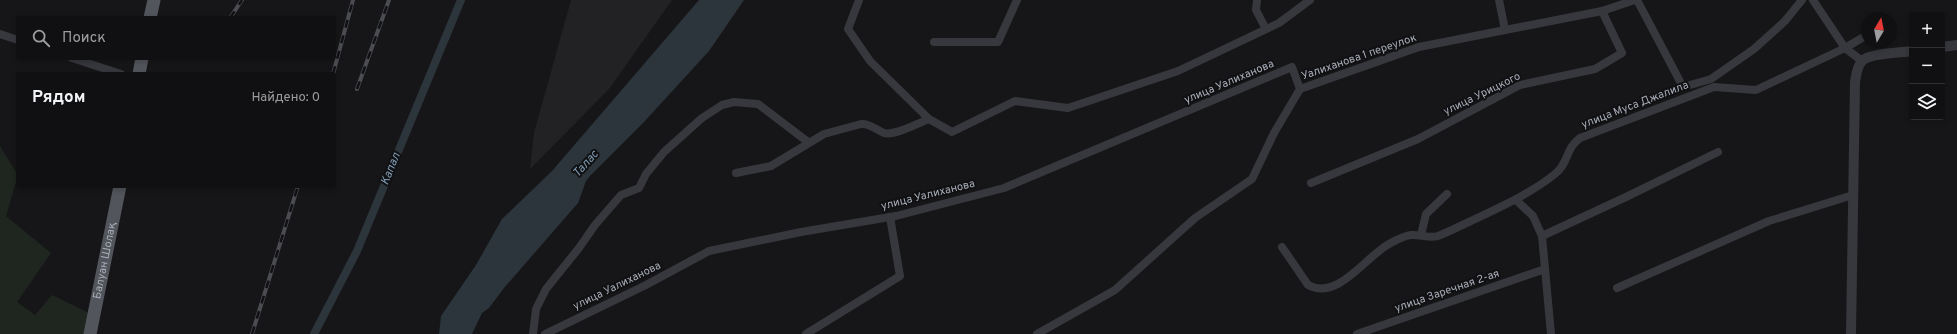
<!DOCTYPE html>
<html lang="ru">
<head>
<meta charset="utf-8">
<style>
  :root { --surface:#101012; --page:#19191b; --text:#f1f3f6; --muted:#9c9d9f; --line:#303032 }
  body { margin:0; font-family:Overpass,sans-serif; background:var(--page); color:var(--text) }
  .controls { position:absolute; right:12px; top:12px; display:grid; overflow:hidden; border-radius:4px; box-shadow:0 2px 6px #0003 }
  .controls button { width:36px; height:36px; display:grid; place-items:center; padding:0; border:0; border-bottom:1px solid var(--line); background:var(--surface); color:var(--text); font:20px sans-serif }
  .compass { position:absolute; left:1861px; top:12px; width:36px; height:36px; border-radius:50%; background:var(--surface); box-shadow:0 2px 6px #0003; rotate:10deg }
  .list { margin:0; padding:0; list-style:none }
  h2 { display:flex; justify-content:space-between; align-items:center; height:52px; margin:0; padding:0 16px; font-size:17px }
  h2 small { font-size:13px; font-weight:400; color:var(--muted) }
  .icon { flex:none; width:22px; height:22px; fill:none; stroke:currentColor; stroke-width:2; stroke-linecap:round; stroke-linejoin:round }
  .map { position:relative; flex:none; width:1957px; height:334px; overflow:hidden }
  .search { position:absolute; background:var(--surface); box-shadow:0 2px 6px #0003; left:16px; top:16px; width:320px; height:44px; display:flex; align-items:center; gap:10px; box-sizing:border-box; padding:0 14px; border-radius:4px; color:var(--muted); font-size:15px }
  .panel { position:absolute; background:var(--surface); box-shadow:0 2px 6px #0003; left:16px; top:72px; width:320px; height:116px; border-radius:4px }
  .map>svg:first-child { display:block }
  .built { fill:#222225 }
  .green { fill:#1e261f }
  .water { fill:#2c353c }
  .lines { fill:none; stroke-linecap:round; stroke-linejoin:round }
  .canal { stroke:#2c353c; stroke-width:8 }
  .minor { stroke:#37383d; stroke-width:8 }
  .tertiary { stroke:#37383d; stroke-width:10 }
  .primary { stroke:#53555c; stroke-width:13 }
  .rail-casing { stroke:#4a4c52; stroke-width:4 }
  .rail { stroke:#111113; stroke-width:2.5; stroke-dasharray:8; stroke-linecap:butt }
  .labels { text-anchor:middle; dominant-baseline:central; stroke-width:4; stroke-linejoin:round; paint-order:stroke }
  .street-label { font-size:11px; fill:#a8adb8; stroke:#111113 }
  .water-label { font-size:12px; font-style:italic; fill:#7f9bb3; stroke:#111113 }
</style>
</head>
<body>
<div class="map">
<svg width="1957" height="334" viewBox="0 0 1957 334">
  <rect width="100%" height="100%" fill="#161618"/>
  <polygon class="built" points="571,0 672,0 609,89 530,169 534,133"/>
  <polygon class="green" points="0,146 18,175 6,216 51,253 17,302 35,315 52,295 89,313 84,334 0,334"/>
  <polygon class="water" points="699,0 744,0 709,51 644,122 590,176 586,181 578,203 504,288 489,308 482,313 472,334 439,334 441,316 476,265 502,219 552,171"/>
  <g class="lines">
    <polyline class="canal" points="314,334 357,251 461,0"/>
    <g class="minor">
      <polyline points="859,0 848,29 870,61 929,119"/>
      <polyline points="1257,0 1256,10 1266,29"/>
      <polyline points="1499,0 1505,30"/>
      <polyline points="1637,0 1683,87 1711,79 1754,49 1785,21 1802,0"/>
      <polyline points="1813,0 1845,48 1862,61"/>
      <polyline points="0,34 18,40"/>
      <polyline points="934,42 998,42 1017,0"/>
      <polyline points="72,58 121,74"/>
      <path d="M 736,173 L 771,166 L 824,134 L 861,124 C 870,123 876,130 884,133 C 895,136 918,123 929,119 L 952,132 L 1015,101 L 1068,108 L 1178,71 L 1279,23 L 1310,0"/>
      <polyline points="1311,183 1418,139 1520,85 1595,69 1622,53 1602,11"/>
      <polyline points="1516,200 1533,216 1542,236 1551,334"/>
      <polyline points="1421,235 1426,214 1447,194"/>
      <polyline points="1542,236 1626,197 1718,152"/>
      <path d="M 1282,247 L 1308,285 C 1338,301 1365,257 1389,244 C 1396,240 1403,236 1411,235 C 1420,234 1429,239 1438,236 C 1449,232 1460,226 1471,221 C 1500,207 1530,194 1555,174 C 1569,163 1565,149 1580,138 L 1714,87 L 1756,90 L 1845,48 L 1867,35"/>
      <polyline points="1617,288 1769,221 1853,195"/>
      <polyline points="533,334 536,309 546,289 579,248 595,225 621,195 639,188 646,174 664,152 702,118 722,105 734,102 758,104 808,142"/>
      <polyline points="545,334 646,285 709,251 801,232 896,216 1004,188 1292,67 1300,89"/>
      <polyline points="806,334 900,276 890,217"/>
      <polyline points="1037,334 1115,290 1195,218 1252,179 1274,133 1300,89 1419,47 1602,11 1635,0"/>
      <polyline points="1357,334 1545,269"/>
    </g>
    <g class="tertiary">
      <polyline points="1942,47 1957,45"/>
      <path d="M 1851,334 L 1855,82 C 1856,76 1857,66 1862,61 C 1870,53 1900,53 1912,51"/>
    </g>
    <g class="primary">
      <polyline points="150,18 154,0"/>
      <polyline points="139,74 142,58"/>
      <path id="s1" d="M 90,334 L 120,186"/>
    </g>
    <g class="rail-casing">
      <g id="rail">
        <polyline points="230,18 242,0"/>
        <polyline points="333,74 353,0"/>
        <polyline points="357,89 389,0"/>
        <polyline points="252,334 298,186"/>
      </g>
    </g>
    <use href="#rail" class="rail"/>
  </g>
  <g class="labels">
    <g class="street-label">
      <text transform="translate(1359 57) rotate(-19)">Уалиханова 1 переулок</text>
      <text transform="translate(1229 82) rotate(-23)">улица Уалиханова</text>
      <text transform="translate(1482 94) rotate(-26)">улица Урицкого</text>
      <text transform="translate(1635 105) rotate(-21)">улица Муса Джалила</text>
      <text transform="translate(928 195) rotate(-14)">улица Уалиханова</text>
      <text stroke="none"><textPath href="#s1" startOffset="75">Балуан Шолақ</textPath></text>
      <text transform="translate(617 286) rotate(-26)">улица Уалиханова</text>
      <text transform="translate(1447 291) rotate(-19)">улица Заречная 2-ая</text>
    </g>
    <g class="water-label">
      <text transform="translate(586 164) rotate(-48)">Талас</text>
      <text transform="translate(391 169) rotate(-68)">Капал</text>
    </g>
  </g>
</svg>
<div class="controls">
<button>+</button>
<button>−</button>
<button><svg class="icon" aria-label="layers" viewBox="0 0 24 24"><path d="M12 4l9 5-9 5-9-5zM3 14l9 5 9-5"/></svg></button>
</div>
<svg class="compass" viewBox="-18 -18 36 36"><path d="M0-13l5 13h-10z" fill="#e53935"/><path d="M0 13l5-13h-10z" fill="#9c9d9f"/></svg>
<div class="search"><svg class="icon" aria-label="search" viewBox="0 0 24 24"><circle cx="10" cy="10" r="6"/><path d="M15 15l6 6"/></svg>Поиск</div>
<section class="panel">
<h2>Рядом<small>Найдено: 0</small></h2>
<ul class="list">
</ul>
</section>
</div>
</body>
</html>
